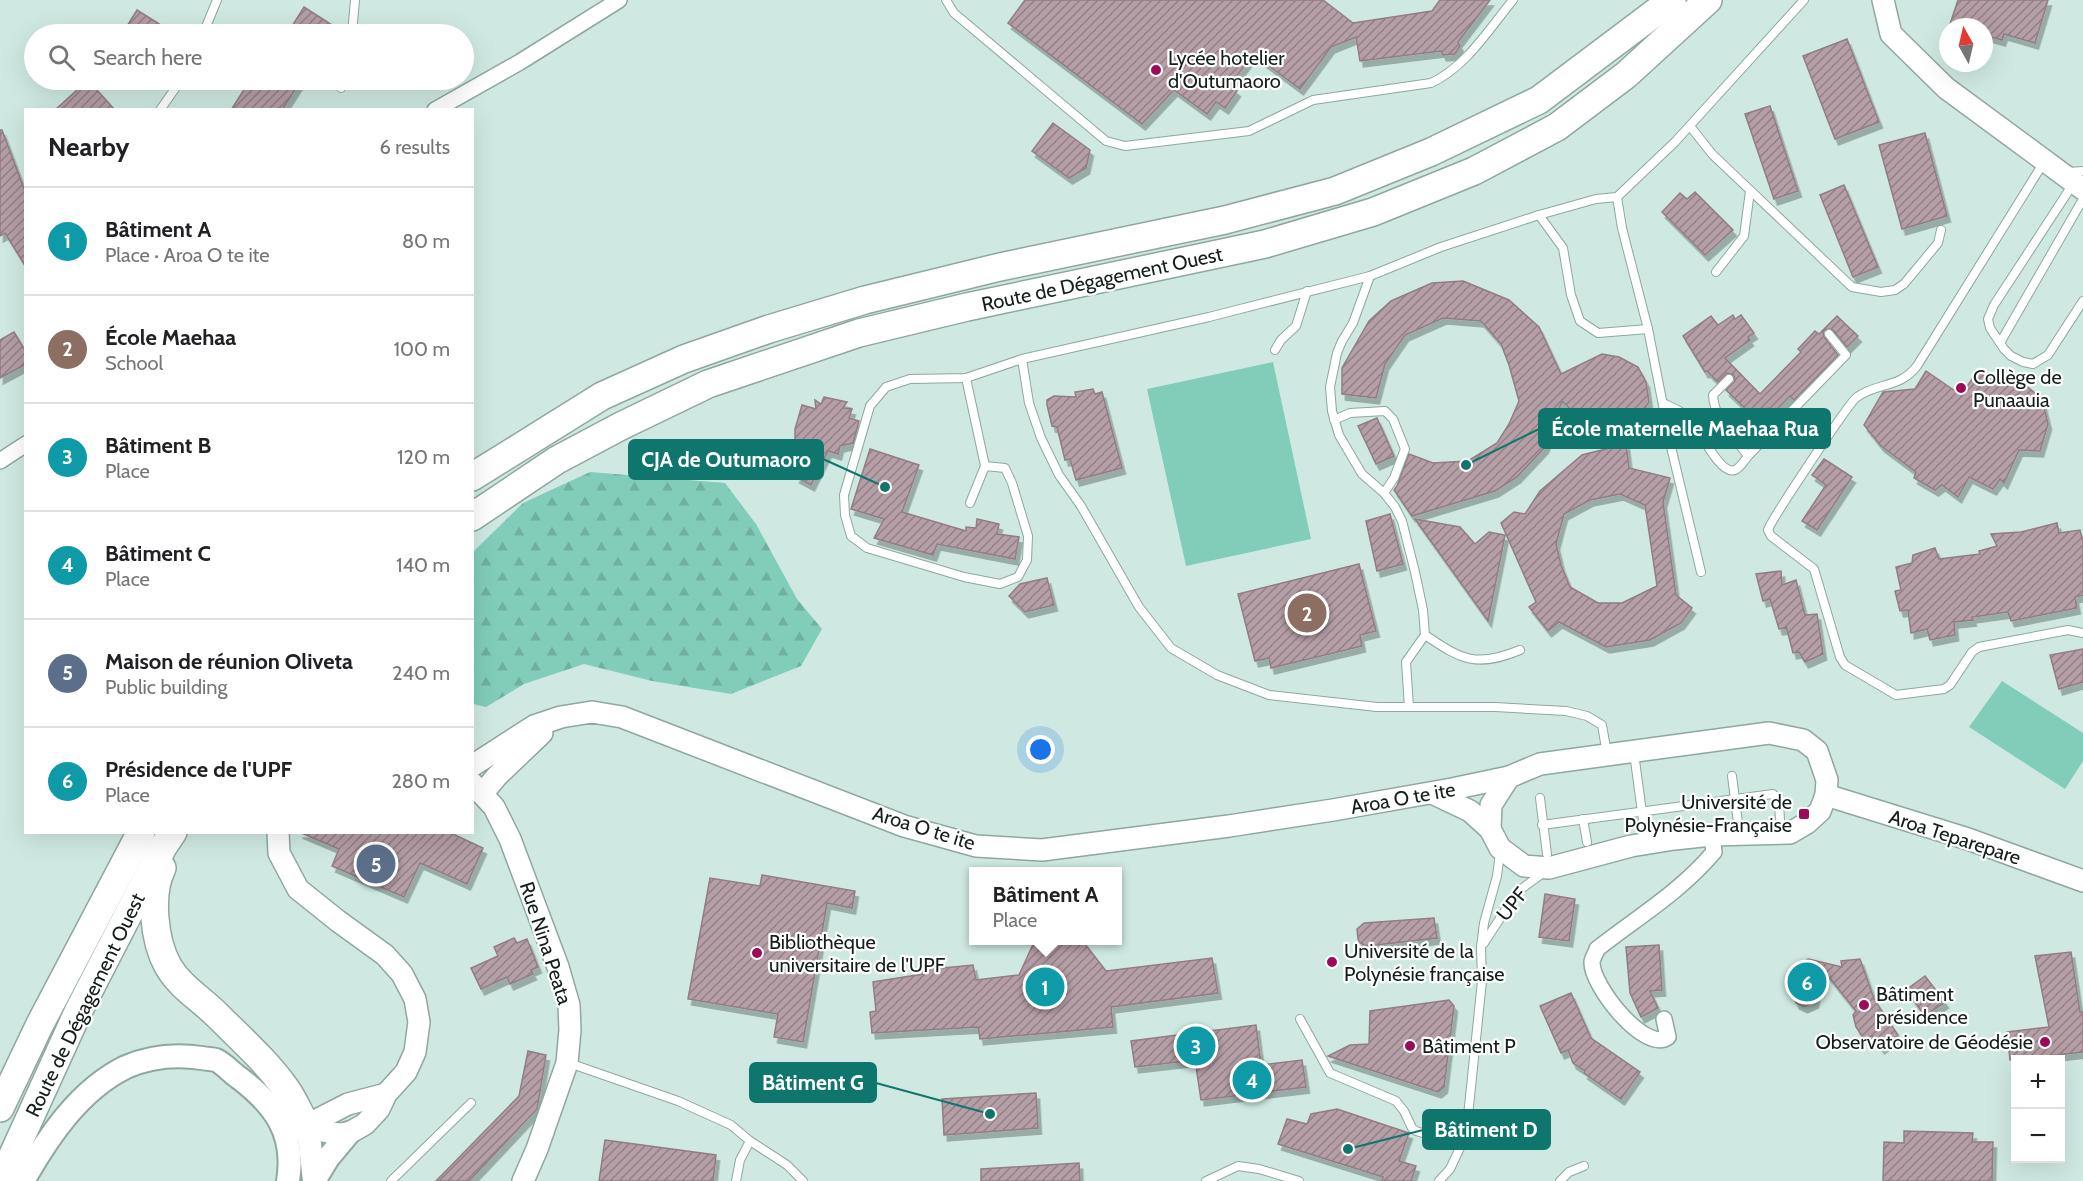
<!DOCTYPE html>
<html lang="en">
<head>
<meta charset="utf-8">
<style>
  :root { --surface:#fff; --page:#f2f2f2; --text:#202124; --muted:#757577; --line:#e0e0e0; --accent:#111827 }
  body { margin:0; font-family:Cabin,sans-serif; background:var(--page); color:var(--text) }
  .controls { position:absolute; right:18px; bottom:18px; display:grid; overflow:hidden; border-radius:0px; box-shadow:0 6px 24px #0002 }
  .controls button { width:54px; height:54px; display:grid; place-items:center; padding:0; border:0; border-bottom:2px solid var(--line); background:var(--surface); color:var(--text); font:30px sans-serif }
  .compass { position:absolute; left:1939px; top:18px; width:54px; height:54px; border-radius:50%; background:var(--surface); box-shadow:0 6px 24px #0002; rotate:352deg }
  .you { position:absolute; left:1041px; top:750px; width:21px; height:21px; margin:-15px; border:4px solid #fff; border-radius:50%; background:#1a73e8; box-shadow:0 0 0 9px #1a73e833 }
  .badge { display:grid; place-items:center; width:39px; height:39px; border-radius:50%; background:var(--accent); color:#fff; font-size:20px; font-weight:700 }
  .pin { position:absolute; translate:-50% -50%; border:3px solid #fff; box-shadow:0 2px 6px #0006 }
  .popup { position:absolute; left:969px; top:867px; width:153px; height:78px; box-sizing:border-box; display:grid; place-content:center; border-radius:0px; background:var(--surface); filter:drop-shadow(0 2px 4px #0005); font-size:20px; white-space:nowrap; color:var(--muted) }
  .popup b { font-size:22px; color:var(--text) }
  .popup::after { content:''; position:absolute; left:50%; top:100%; margin-left:-12px; border:12px solid transparent; border-top-color:var(--surface) }
  .list { margin:0; padding:0; list-style:none }
  h2 { display:flex; justify-content:space-between; align-items:center; height:78px; margin:0; padding:0 24px; font-size:26px }
  h2 small { font-size:20px; font-weight:400; color:var(--muted) }
  .list li { display:grid; grid-template-columns:39px 1fr auto; gap:18px; align-items:center; box-sizing:border-box; height:108px; padding:0 24px; border-top:2px solid var(--line) }
  .list b { display:block; font-size:22px; white-space:nowrap }
  .list p { margin:0; font-size:20px; white-space:nowrap; color:var(--muted) }
  .list em { font-size:20px; font-style:normal; color:var(--muted) }
  .icon { flex:none; width:33px; height:33px; fill:none; stroke:currentColor; stroke-width:2; stroke-linecap:round; stroke-linejoin:round }
  .map { position:relative; flex:none; width:2083px; height:1181px; overflow:hidden }
  .search { position:absolute; background:var(--surface); box-shadow:0 6px 24px #0002; left:24px; top:24px; width:450px; height:66px; display:flex; align-items:center; gap:15px; box-sizing:border-box; padding:0 21px; border-radius:33px; color:var(--muted); font-size:22px }
  .panel { position:absolute; background:var(--surface); box-shadow:0 6px 24px #0002; left:24px; top:108px; width:450px; height:726px; border-radius:0px }
  .map>svg:first-child { display:block }
  .grass { fill:#81cdba }
  .forest { fill:url(#forest-firs) }
  .building { fill:url(#building-hatch); stroke:#937d84; stroke-width:1.5; fill-rule:evenodd; filter:url(#shadow) }
  .lines { fill:none; stroke-linecap:round; stroke-linejoin:round }
  .lane-casing { stroke:#8ea7a0; stroke-width:10 }
  .street-casing { stroke:#8ea7a0; stroke-width:18 }
  .secondary-casing { stroke:#8ea7a0; stroke-width:24 }
  .primary-casing { stroke:#8ea7a0; stroke-width:26 }
  .highway-casing { stroke:#8ea7a0; stroke-width:30 }
  .lane { stroke:#fff; stroke-width:8 }
  .street { stroke:#fff; stroke-width:15 }
  .secondary { stroke:#fff; stroke-width:21 }
  .primary { stroke:#fff; stroke-width:22 }
  .highway { stroke:#fff; stroke-width:27 }
  .poi-dot { fill:#9c0a58; stroke:#fff; stroke-width:2 }
  .labels { text-anchor:middle; dominant-baseline:central; stroke-width:4.5; stroke-linejoin:round; paint-order:stroke }
  .poi-label { font-size:20px; fill:#141e1b; stroke:#fff; text-anchor:start }
  .street-label { font-size:20px; fill:#141e1b; stroke:#fff }
  .leader { fill:none; stroke:#0f766e; stroke-width:2 }
  .callout-dot { fill:#0f766e; stroke:#fff; stroke-width:2 }
  .callout { fill:#0f766e; stroke:#0f766e; stroke-width:2 }
  .callout-label { font-size:21px; text-anchor:middle; font-weight:bold; fill:#fff }
</style>
</head>
<body>
<div class="map">
<svg width="2083" height="1181" viewBox="0 0 2083 1181">
  <defs>
    <pattern id="forest-firs" width="22" height="20" patternUnits="userSpaceOnUse" patternTransform="scale(1.5)"><rect width="22" height="20" fill="#81cdba"/><path d="M5 1l3.5 6h-7zM16 11l3.5 6h-7z" fill="#6fb09f"/></pattern>
    <pattern id="building-hatch" width="6" height="6" patternUnits="userSpaceOnUse" patternTransform="scale(1.5)"><rect width="6" height="6" fill="#b59ea5"/><path d="M-1 1l2-2M0 6l6-6M5 7l2-2" fill="none" stroke="#928086"/></pattern>
    <filter id="shadow"><feDropShadow dx="3.5" dy="6" stdDeviation="0" flood-color="#0004"/></filter>
  </defs>
  <rect width="100%" height="100%" fill="#cfe9e2"/>
  <g class="grass">
    <polygon points="1273,362 1311,539 1186,566 1147,389"/>
    <polygon points="2002,681 2083,733 2083,761 2065,789 1969,727"/>
  </g>
  <polygon class="forest" points="590,472 725,483 756,524 797,599 822,629 801,666 731,694 652,681 584,664 524,684 486,707 473,704 473,552 523,503"/>
  <g class="building">
    <polygon points="1025,0 1323,0 1353,23 1432,11 1440,0 1490,0 1458,42 1460,46 1455,54 1443,55 1441,51 1360,61 1356,37 1331,47 1300,89 1253,54 1230,85 1237,91 1225,108 1216,102 1207,114 1174,90 1142,124 1008,23"/>
    <polygon points="1958,0 2048,0 2035,43 2004,34 2002,40 1984,35 1984,27 1959,27 1950,24"/>
    <polygon points="304,7 346,34 287,34"/>
    <polygon points="137,10 175,34 122,34"/>
    <polygon points="1847,39 1879,122 1835,139 1803,56"/>
    <polygon points="88,80 115,110 55,110"/>
    <polygon points="250,80 301,80 282,110 231,110"/>
    <polygon points="1770,106 1798,191 1774,199 1745,114"/>
    <polygon points="1053,123 1090,150 1086,168 1069,178 1032,151"/>
    <polygon points="0,130 2,130 26,194 26,267 5,233 0,236"/>
    <polygon points="1925,133 1947,216 1902,229 1879,145"/>
    <polygon points="1844,185 1878,267 1853,277 1820,195"/>
    <polygon points="1695,192 1733,230 1705,255 1662,212 1680,193 1687,199"/>
    <polygon points="1463,281 1509,300 1539,327 1561,374 1602,354 1619,357 1638,367 1646,382 1649,402 1634,425 1625,432 1626,440 1588,426 1562,401 1545,447 1517,477 1495,491 1412,516 1394,490 1397,486 1409,454 1433,463 1468,461 1497,443 1509,424 1519,401 1509,365 1501,344 1481,321 1443,318 1405,335 1385,364 1376,398 1342,394 1342,368 1369,321 1391,301 1432,283"/>
    <polygon points="1733,315 1735,319 1741,315 1754,333 1748,337 1750,340 1725,358 1760,394 1801,352 1798,349 1815,331 1819,334 1837,316 1858,336 1847,347 1833,330 1826,329 1823,332 1824,337 1838,355 1794,400 1790,396 1773,413 1768,408 1756,419 1726,390 1735,381 1734,375 1727,373 1718,382 1707,371 1705,372 1683,336 1711,316 1718,325"/>
    <polygon points="14,332 26,352 26,364 0,378 0,340"/>
    <polygon points="1979,369 2004,385 2024,384 2042,399 2048,424 2040,451 2019,450 2004,483 2000,479 1993,489 1969,477 1958,497 1942,485 1935,490 1914,478 1916,472 1881,446 1864,425 1883,392 1915,389 1926,371 1961,395"/>
    <polygon points="1093,389 1095,394 1102,392 1122,468 1076,480 1070,459 1065,460 1057,427 1052,426 1047,405 1047,400 1054,396 1076,397 1075,392"/>
    <polygon points="824,397 847,402 843,408 852,409 849,418 859,421 853,443 840,446 838,454 828,451 811,485 796,477 812,446 795,441 795,429 802,405 816,409 815,400 821,404"/>
    <polygon points="1377,418 1394,456 1376,464 1358,426"/>
    <path d="M 1626,444 L 1629,468 L 1670,478 L 1663,502 L 1676,595 L 1692,608 L 1681,623 L 1650,640 L 1606,647 L 1559,622 L 1548,631 L 1529,607 L 1536,602 L 1501,523 L 1514,512 L 1525,514 L 1540,491 L 1582,455 ZM 1620,494 L 1645,505 L 1657,586 L 1622,603 L 1598,603 L 1570,587 L 1561,565 L 1556,544 L 1564,514 L 1590,500 Z"/>
    <polygon points="870,449 919,465 902,512 966,531 966,527 976,528 977,519 999,524 997,534 1019,537 1015,559 937,544 933,555 874,538 884,519 851,509"/>
    <polygon points="1824,459 1852,477 1817,530 1802,521 1826,485 1812,475"/>
    <polygon points="1390,514 1403,564 1377,571 1366,521"/>
    <polygon points="1415,519 1460,527 1475,544 1489,532 1505,535 1488,621"/>
    <polygon points="2057,523 2059,533 2080,530 2083,542 2083,595 2075,597 2077,608 2011,621 2008,612 1972,617 1973,620 1954,622 1955,635 1930,640 1927,629 1911,633 1908,610 1900,611 1895,591 1901,590 1896,567 1912,563 1913,555 1935,548 1939,559 1980,554 1979,551 1997,546 1991,534 2021,532"/>
    <polygon points="1359,564 1376,631 1360,635 1362,646 1271,668 1269,658 1255,661 1238,594"/>
    <polygon points="1781,571 1782,585 1796,580 1805,615 1817,614 1823,654 1805,662 1799,652 1793,653 1786,626 1786,628 1779,629 1770,599 1763,601 1756,574"/>
    <polygon points="1047,578 1054,605 1025,612 1009,596 1020,584"/>
    <polygon points="2083,649 2083,682 2059,689 2050,655"/>
    <polygon points="299,832 449,832 483,848 467,884 420,863 404,897 332,866 339,849"/>
    <polygon points="762,875 855,891 852,908 827,903 803,1042 774,1037 778,1014 688,999 710,878 760,886"/>
    <polygon points="1545,894 1575,899 1569,941 1539,937"/>
    <polygon points="1434,918 1437,938 1367,946 1360,943 1358,939 1357,929 1364,923"/>
    <polygon points="514,938 517,943 527,939 538,967 531,970 533,974 510,984 507,977 481,989 471,968 498,956 494,947"/>
    <polygon points="1035,940 1082,940 1106,971 1212,958 1218,993 1111,1007 1113,1027 980,1039 978,1027 872,1033 870,1012 876,1011 873,982 923,974 922,957 942,960 943,968 973,965 976,980 1019,975"/>
    <polygon points="1659,945 1662,990 1650,991 1658,1008 1641,1017 1630,993 1626,947"/>
    <polygon points="2071,952 2080,1012 2083,1012 2083,1052 2010,1060 2007,1032 2049,1027 2035,956"/>
    <polygon points="1808,959 1842,967 1841,961 1860,959 1874,999 1898,1035 1881,1048 1872,1036 1864,1039 1856,1027 1853,1015 1856,1011 1821,967 1815,1002 1804,1007 1796,1003 1792,993 1801,963"/>
    <polygon points="1925,976 1945,1002 1925,1016 1906,990"/>
    <polygon points="1571,993 1591,1038 1640,1072 1621,1099 1584,1073 1585,1071 1573,1063 1568,1050 1561,1053 1540,1006"/>
    <polygon points="1449,1000 1454,1006 1444,1087 1438,1092 1328,1056 1350,1045 1369,1044 1370,1011"/>
    <polygon points="1256,1025 1261,1065 1302,1060 1306,1087 1201,1100 1195,1060 1135,1067 1131,1041"/>
    <polygon points="528,1051 546,1055 537,1109 469,1181 436,1181 519,1096"/>
    <polygon points="1036,1093 1038,1128 944,1135 942,1099"/>
    <polygon points="1337,1109 1409,1133 1399,1161 1416,1166 1411,1181 1382,1181 1383,1177 1278,1144 1287,1119 1307,1124 1311,1114"/>
    <polygon points="1904,1131 1973,1133 1972,1142 1993,1142 1992,1181 1883,1181 1884,1142 1904,1143"/>
    <polygon points="605,1140 716,1155 713,1181 599,1181"/>
    <polygon points="1079,1163 1080,1181 981,1181 981,1169"/>
  </g>
  <g class="lines">
    <g class="lane-casing">
      <g id="lane">
        <path d="M 946,0 L 954,13 L 1106,141 L 1125,146 L 1249,131 L 1313,100 L 1431,83 C 1466,67 1489,29 1513,0"/>
        <polyline points="203,34 217,0"/>
        <polyline points="352,34 355,0"/>
        <polyline points="341,88 343,80"/>
        <polyline points="160,110 181,80"/>
        <polyline points="1690,126 1712,154 1852,287 1881,292 1895,290 1904,284 1938,243 1941,230"/>
        <path d="M 2044,162 L 1917,366 C 1899,389 1878,382 1857,397 C 1850,401 1771,520 1768,530 L 1771,536 L 1814,569 L 1840,657 L 1845,665 L 1896,695 L 1944,689 L 1950,685 L 1972,652 L 1979,647 L 2068,630 L 2083,633"/>
        <polyline points="2069,172 2083,171"/>
        <polyline points="2073,184 1994,305 1988,319 1990,328 2004,349 2011,356 2023,362 2033,364 2048,355 2083,301"/>
        <polyline points="1617,197 1622,228 1648,329 1672,451 1701,572"/>
        <polyline points="1539,215 1563,248 1571,295 1580,321 1598,333 1648,329"/>
        <polyline points="1716,272 1744,236 1750,191"/>
        <polyline points="1370,276 1353,323 1342,341 1337,353 1330,387 1332,411 1339,435 1362,474 1384,493 1395,507 1402,521 1415,572 1423,610 1425,635 1406,662 1409,707"/>
        <polyline points="2000,343 2083,199"/>
        <polyline points="1275,350 1281,340 1296,326 1307,291"/>
        <polyline points="1022,359 1029,403 1041,438 1059,475 1081,506 1139,607 1171,648 1217,675 1269,695 1377,707 1495,707 1566,711 1587,716 1602,725 1607,754"/>
        <polyline points="966,378 985,466"/>
        <path d="M 1729,379 L 1713,395 C 1714,419 1735,438 1748,456"/>
        <path d="M 1663,403 C 1671,407 1684,412 1691,419 C 1699,429 1720,476 1735,470 C 1741,467 1744,461 1748,456 L 1846,355 L 1829,334"/>
        <polyline points="1334,420 1350,413 1385,411 1393,419 1405,449 1394,478 1384,493"/>
        <polyline points="970,503 985,466 1005,468 1012,483 1028,536 1027,560 1018,577 1000,584 964,577 867,548 851,536 845,515 844,495 870,406 886,387 910,379 966,378 1022,359 1209,317 1370,276 1441,247 1539,215 1596,199 1617,197 1675,142 1804,0"/>
        <path d="M 1425,635 C 1462,660 1476,668 1520,650"/>
        <polyline points="1634,753 1646,842"/>
        <polyline points="1732,776 1738,823"/>
        <polyline points="1540,798 1547,854"/>
        <polyline points="1583,819 1587,842"/>
        <polyline points="1542,825 1773,794 1779,801 1780,821"/>
        <polyline points="1484,943 1517,892 1543,873"/>
        <polyline points="1300,1019 1330,1073 1396,1101 1404,1111 1412,1128 1416,1131 1462,1145"/>
        <polyline points="569,1063 678,1101 731,1125 750,1141 787,1165 803,1181"/>
        <polyline points="391,1181 471,1103"/>
        <polyline points="736,1181 740,1160 750,1141"/>
        <polyline points="1206,1181 1238,1166 1259,1169 1299,1181"/>
        <polyline points="1439,1181 1450,1169 1466,1135 1482,981 1481,947 1484,923 1497,876 1500,852"/>
        <polyline points="1560,1181 1569,1172 1584,1166"/>
      </g>
    </g>
    <g class="street-casing">
      <g id="street">
        <polyline points="435,110 520,62 619,0"/>
        <polyline points="0,461 26,444"/>
        <path d="M 1664,1019 L 1668,1037 C 1645,1054 1591,985 1592,962 C 1592,959 1596,953 1597,949 C 1639,916 1679,893 1714,852 L 1712,835"/>
      </g>
    </g>
    <g class="secondary-casing">
      <g id="secondary">
        <polyline points="1883,0 1891,34 1946,88 2083,189"/>
        <polyline points="472,766 534,726 561,717 592,712 622,717 904,826 976,846 1042,850 1229,826 1333,810 1452,789 1509,777 1540,764 1769,733 1803,740 1817,751 1827,780 1826,795 1820,811 1807,823 1790,833 1712,835 1674,839 1631,846 1549,868 1524,866 1500,848 1490,829 1470,811 1432,793"/>
        <polyline points="472,783 494,807 510,839 558,967 569,1005 570,1030 567,1063 537,1149 523,1181"/>
        <polyline points="482,794 497,776 542,733"/>
        <polyline points="1826,795 1968,839 2083,881"/>
        <polyline points="1490,829 1491,805 1509,777"/>
        <polyline points="278,832 279,853 298,889 338,921 385,955 402,974 415,999 419,1022 415,1052 406,1072 386,1094 379,1109 365,1124 349,1133 339,1134 311,1129 295,1117"/>
        <polyline points="301,1128 348,1104 386,1094"/>
      </g>
    </g>
    <g class="primary-casing">
      <g id="primary">
        <polyline points="306,1125 310,1144 314,1181"/>
        <path d="M 23,1181 C 48,1137 79,1090 126,1067 C 151,1056 175,1054 202,1058 C 206,1059 212,1059 216,1060 C 223,1063 231,1072 238,1077 C 274,1104 296,1133 288,1181"/>
        <polyline points="314,1181 328,1158 349,1133"/>
      </g>
    </g>
    <g class="highway-casing">
      <g id="highway">
        <polyline points="472,477 602,396 684,359 769,329 865,300 1000,267 1225,220 1335,191 1431,152 1539,100 1672,0"/>
        <polyline points="472,517 557,460 621,426 708,384 859,333 967,307 1265,244 1373,212 1474,171 1557,127 1626,75 1708,0"/>
        <path d="M 162,868 C 149,894 154,941 168,966 C 180,987 200,998 217,1015 C 240,1038 267,1062 286,1089 C 294,1100 299,1113 306,1125"/>
        <polyline points="0,1108 40,1024 141,832"/>
        <polyline points="1,1181 78,1012 163,847 173,832"/>
      </g>
    </g>
    <use href="#lane" class="lane"/>
    <use href="#street" class="street"/>
    <use href="#secondary" class="secondary"/>
    <use href="#primary" class="primary"/>
    <use href="#highway" class="highway"/>
  </g>
  <g class="poi-dot">
    <circle cx="1156" cy="70" r="6"/>
    <circle cx="1961" cy="388" r="6"/>
    <rect x="1798" y="808" width="12" height="12" rx="3"/>
    <circle cx="757" cy="953" r="6"/>
    <circle cx="1332" cy="962" r="6"/>
    <circle cx="1864" cy="1005" r="6"/>
    <circle cx="2045" cy="1042" r="6"/>
    <circle cx="1410" cy="1046" r="6"/>
  </g>
  <g class="labels">
    <g class="poi-label">
      <text x="1168" y="58">Lycée hotelier<tspan x="1168" dy="23">d'Outumaoro</tspan></text>
      <text x="1973" y="377">Collège de<tspan x="1973" dy="23">Punaauia</tspan></text>
      <text x="1792" y="802" text-anchor="end">Université de<tspan x="1792" dy="23">Polynésie-Française</tspan></text>
      <text x="769" y="942">Bibliothèque<tspan x="769" dy="23">universitaire de l'UPF</tspan></text>
      <text x="1344" y="951">Université de la<tspan x="1344" dy="23">Polynésie française</tspan></text>
      <text x="1876" y="994">Bâtiment<tspan x="1876" dy="23">présidence</tspan></text>
      <text x="2033" y="1042" text-anchor="end">Observatoire de Géodésie</text>
      <text x="1422" y="1046">Bâtiment P</text>
    </g>
    <g class="street-label">
      <text transform="translate(1102 279) rotate(-12)">Route de Dégagement Ouest</text>
      <text transform="translate(1403 798) rotate(-10)">Aroa O te ite</text>
      <text transform="translate(924 828) rotate(17)">Aroa O te ite</text>
      <text transform="translate(1955 837) rotate(18)">Aroa Teparepare</text>
      <text transform="translate(1512 904) rotate(-51)">UPF</text>
      <text transform="translate(546 943) rotate(72)">Rue Nina Peata</text>
      <text transform="translate(85 1005) rotate(-64)">Route de Dégagement Ouest</text>
    </g>
  </g>
  <path class="leader" d="M1466 465L1539 429M885 487L823 459M990 1114L876 1083M1348 1149L1423 1130"/>
  <g class="callout-dot">
    <circle cx="1466" cy="465" r="6"/>
    <circle cx="885" cy="487" r="6"/>
    <circle cx="990" cy="1114" r="6"/>
    <circle cx="1348" cy="1149" r="6"/>
  </g>
  <g class="callout">
    <rect x="1539" y="409" width="291" height="39" rx="6"/>
    <rect x="629" y="440" width="194" height="39" rx="6"/>
    <rect x="750" y="1063" width="126" height="39" rx="6"/>
    <rect x="1423" y="1110" width="127" height="39" rx="6"/>
  </g>
  <g class="callout-label">
    <text x="1685" y="436">École maternelle Maehaa Rua</text>
    <text x="726" y="467">CJA de Outumaoro</text>
    <text x="813" y="1090">Bâtiment G</text>
    <text x="1486" y="1137">Bâtiment D</text>
  </g>
</svg>
<div class="controls">
<button>+</button>
<button>−</button>
</div>
<svg class="compass" viewBox="-18 -18 36 36"><path d="M0-13l5 13h-10z" fill="#e53935"/><path d="M0 13l5-13h-10z" fill="#757577"/></svg>
<div class="you"></div>
<div class="pin badge" style="left:1045px;top:987px;background:#0f9aa8">1</div>
<div class="popup"><b>Bâtiment A</b>Place</div>
<div class="pin badge" style="left:1307px;top:613px;background:#8d6e63">2</div>
<div class="pin badge" style="left:1196px;top:1046px;background:#0f9aa8">3</div>
<div class="pin badge" style="left:1252px;top:1080px;background:#0f9aa8">4</div>
<div class="pin badge" style="left:376px;top:864px;background:#5c6f8a">5</div>
<div class="pin badge" style="left:1807px;top:982px;background:#0f9aa8">6</div>
<div class="search"><svg class="icon" aria-label="search" viewBox="0 0 24 24"><circle cx="10" cy="10" r="6"/><path d="M15 15l6 6"/></svg>Search here</div>
<section class="panel">
<h2>Nearby<small>6 results</small></h2>
<ul class="list">
<li><span class="badge" style="background:#0f9aa8">1</span><div><b>Bâtiment A</b><p>Place · Aroa O te ite</p></div><em>80 m</em></li>
<li><span class="badge" style="background:#8d6e63">2</span><div><b>École Maehaa</b><p>School</p></div><em>100 m</em></li>
<li><span class="badge" style="background:#0f9aa8">3</span><div><b>Bâtiment B</b><p>Place</p></div><em>120 m</em></li>
<li><span class="badge" style="background:#0f9aa8">4</span><div><b>Bâtiment C</b><p>Place</p></div><em>140 m</em></li>
<li><span class="badge" style="background:#5c6f8a">5</span><div><b>Maison de réunion Oliveta</b><p>Public building</p></div><em>240 m</em></li>
<li><span class="badge" style="background:#0f9aa8">6</span><div><b>Présidence de l'UPF</b><p>Place</p></div><em>280 m</em></li>
</ul>
</section>
</div>
</body>
</html>
